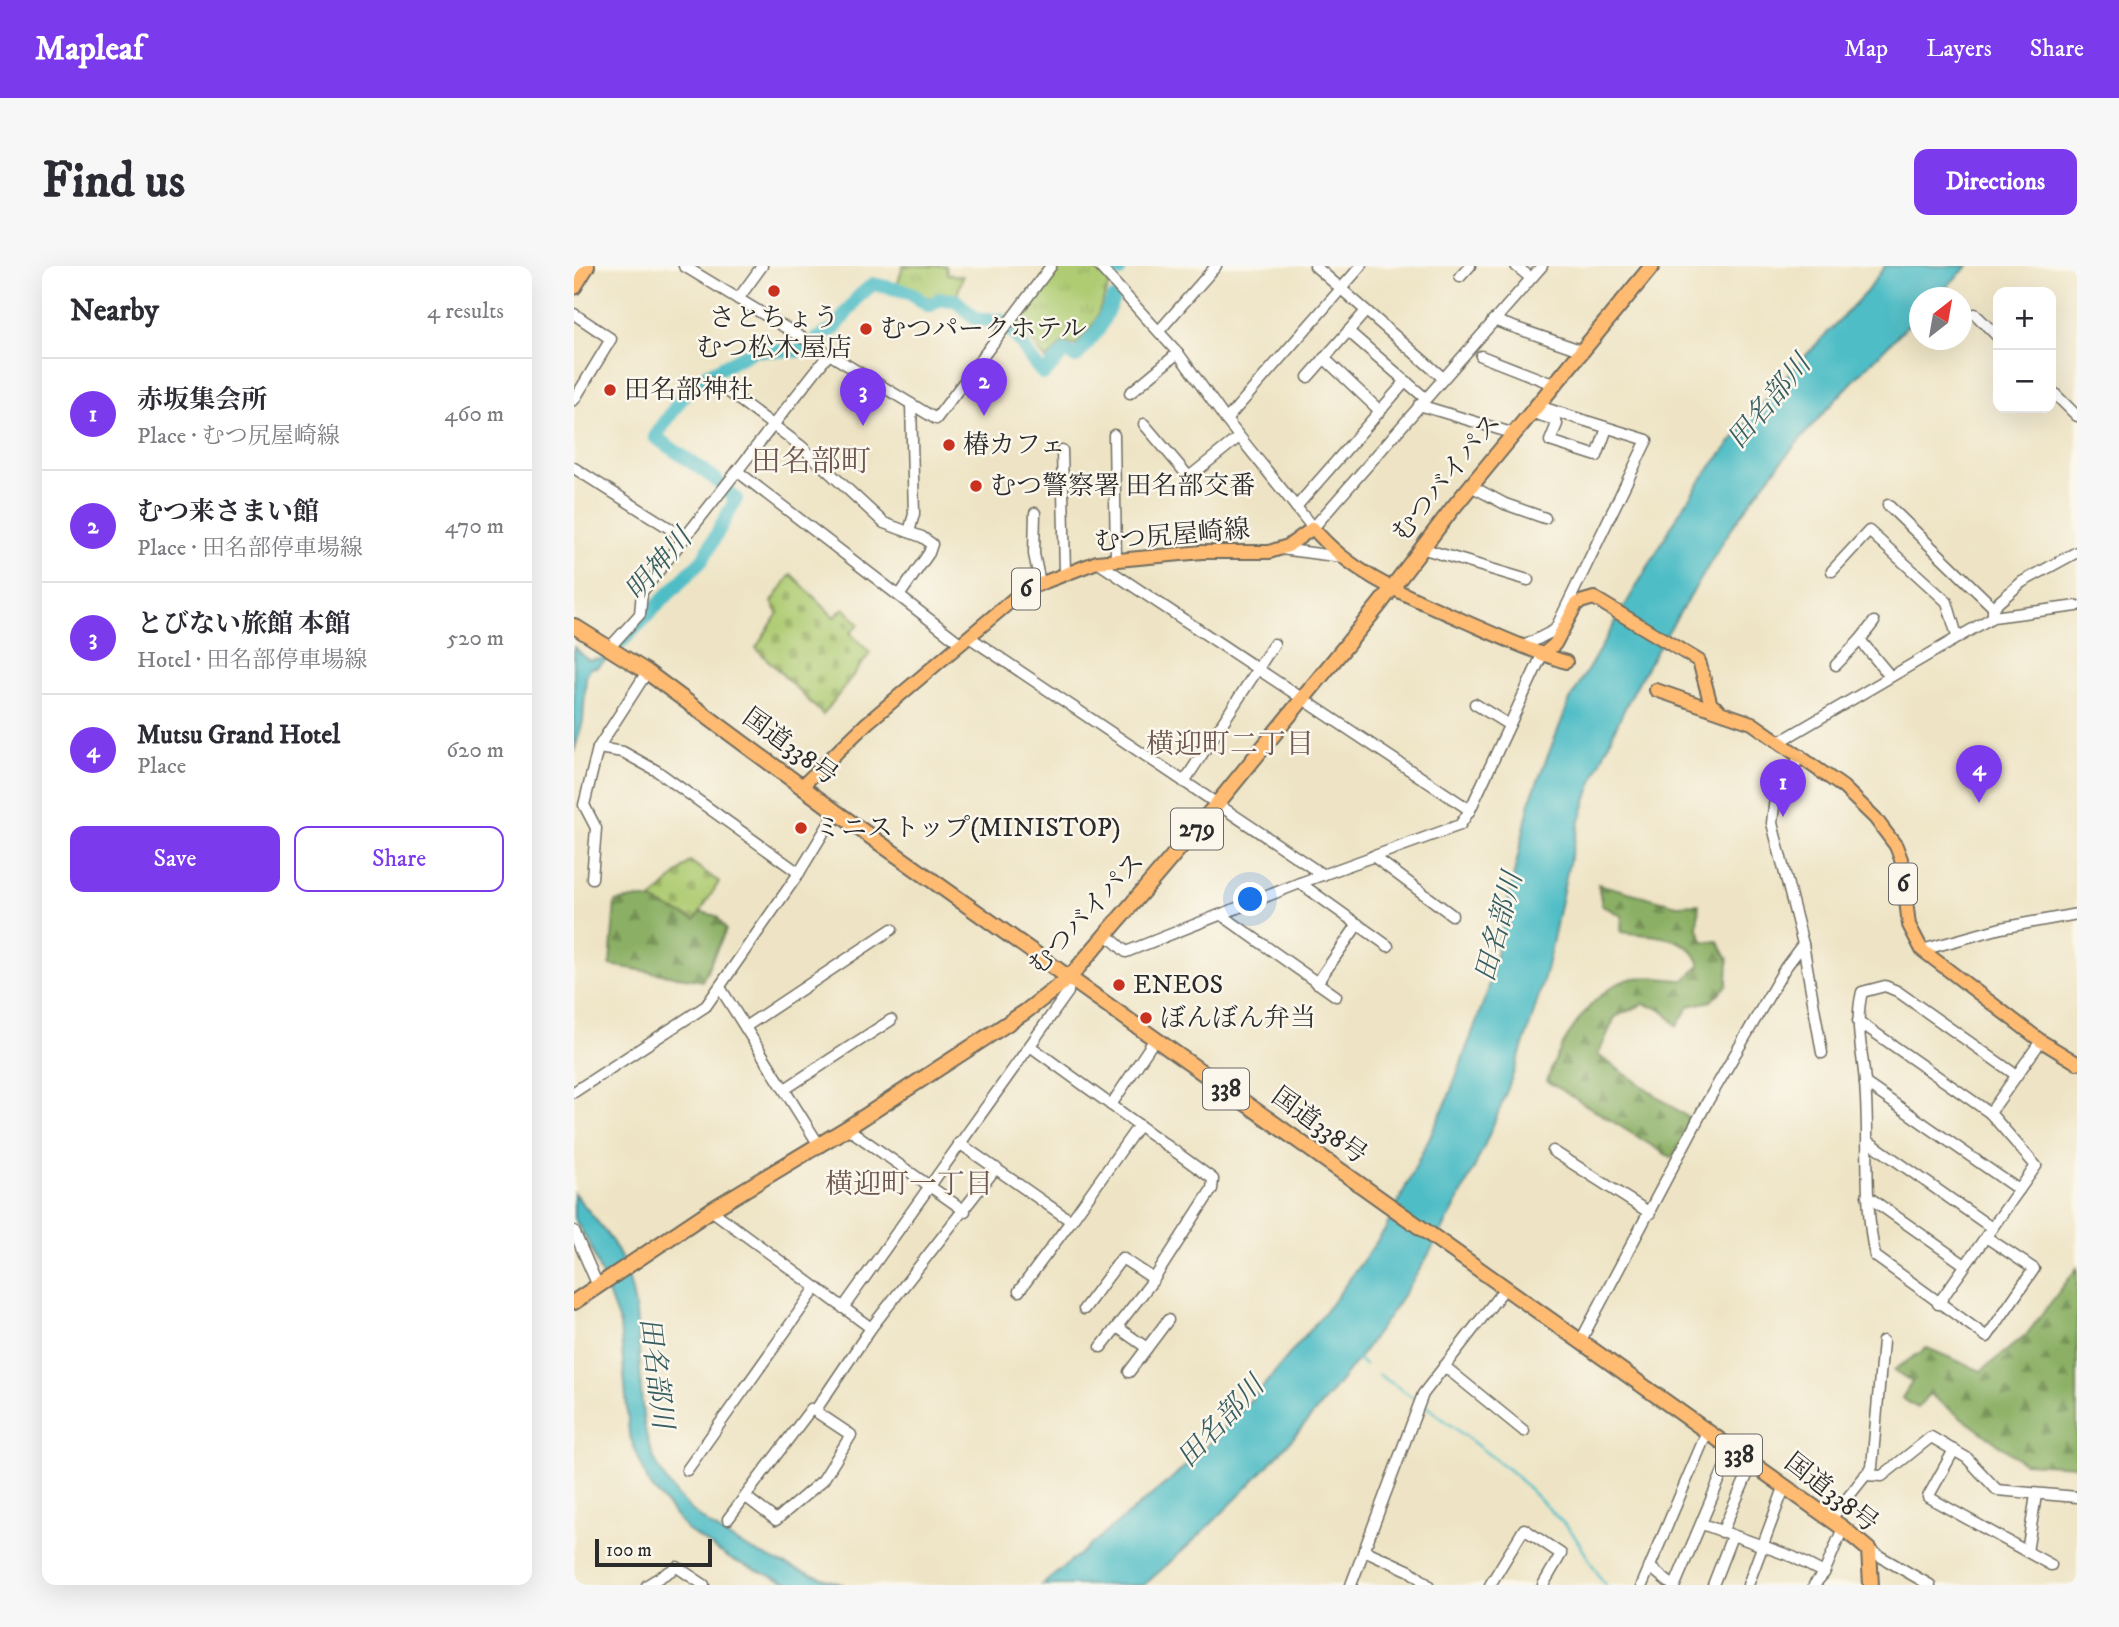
<!DOCTYPE html>
<html lang="en">
<head>
<meta charset="utf-8">
<style>
  :root { --surface:#fff; --page:#f7f7f7; --text:#2b2b33; --muted:#7c7c81; --line:#e1e1e2; --accent:#7c3aed }
  body { margin:0; font-family:"IM FELL DW Pica","Noto Serif JP",serif; background:var(--page); color:var(--text) }
  .controls { position:absolute; right:21px; top:21px; display:grid; overflow:hidden; border-radius:14px; box-shadow:0 7px 28px #0002 }
  .controls button { width:63px; height:63px; display:grid; place-items:center; padding:0; border:0; border-bottom:2px solid var(--line); background:var(--surface); color:var(--text); font:35px sans-serif }
  .compass { position:absolute; left:1335px; top:21px; width:63px; height:63px; border-radius:50%; background:var(--surface); box-shadow:0 7px 28px #0002; rotate:31deg }
  .scale { position:absolute; left:21px; bottom:18px; width:117px; box-sizing:border-box; padding-left:7px; border:4px solid #2b2b2b; border-top:0; font-size:19px; line-height:24px; white-space:nowrap; color:#2b2b2b; -webkit-text-stroke:5px #fbf7ec; paint-order:stroke }
  .you { position:absolute; left:677px; top:634px; width:24px; height:24px; margin:-18px; border:5px solid #fff; border-radius:50%; background:#1a73e8; box-shadow:0 0 0 10px #1a73e833 }
  .badge { display:grid; place-items:center; width:46px; height:46px; border-radius:50%; background:var(--accent); color:#fff; font-size:23px; font-weight:700 }
  .pin { position:absolute; translate:-50% -58px; filter:drop-shadow(0 2px 4px #0008) }
  .pin::after { content:''; position:absolute; top:37px; width:24px; height:21px; background:inherit; clip-path:polygon(0 0,100% 0,50% 100%) }
  .list { margin:0; padding:0; list-style:none }
  h2 { display:flex; justify-content:space-between; align-items:center; height:91px; margin:0; padding:0 28px; font-size:30px }
  h2 small { font-size:23px; font-weight:400; color:var(--muted) }
  .list li { display:grid; grid-template-columns:46px 1fr auto; gap:21px; align-items:center; box-sizing:border-box; height:112px; padding:0 28px; border-top:2px solid var(--line) }
  .list b { display:block; font-size:26px; white-space:nowrap }
  .list p { margin:0; font-size:23px; white-space:nowrap; color:var(--muted) }
  .list em { font-size:23px; font-style:normal; color:var(--muted) }
  .actions { display:flex; gap:14px; padding:21px 28px }
  .actions a { flex:1; padding:16px 0; border:2px solid var(--accent); border-radius:14px; text-align:center; font-size:24px; color:var(--accent) }
  .actions .main { background:var(--accent); color:#fff }
  .map { position:relative; flex:none; width:1503px; height:1319px; overflow:hidden; border-radius:14px }
  header { display:flex; align-items:center; gap:42px; box-sizing:border-box; height:98px; padding:0 35px; background:var(--accent); color:#fff }
  header strong { font-size:33px }
  nav { display:flex; gap:38px; margin-inline-start:auto; font-size:24px }
  .intro { display:flex; align-items:center; justify-content:space-between; box-sizing:border-box; height:168px; padding:0 42px }
  h1 { margin:0; font-size:49px }
  .button { padding:18px 32px; border-radius:14px; background:var(--accent); color:#fff; font-size:24px; font-weight:700 }
  main { display:flex; gap:42px; padding:0 42px }
  aside { flex:1; background:var(--surface); border-radius:14px; box-shadow:0 7px 28px #0002 }
  .map>svg:first-child { display:block }
  .grass { fill:url(#grass-tufts); stroke:#6d7c4f; stroke-width:2 }
  .forest { fill:url(#forest-firs); stroke:#5b6e48; stroke-width:2 }
  .cemetery { fill:url(#cemetery-stones); stroke:#6d7c4f; stroke-width:2 }
  .water { fill:#4fbdc6; stroke:#3d7478; stroke-width:2 }
  .lines { fill:none; stroke-linecap:round; stroke-linejoin:round }
  .stream { stroke:#4fbdc6; stroke-width:2.5 }
  .river { stroke:#4fbdc6; stroke-width:14 }
  .minor-casing { stroke:#6f6c61; stroke-width:13 }
  .major-casing { stroke:#6f6c61; stroke-width:16 }
  .highway-casing { stroke:#6f6c61; stroke-width:18 }
  .minor { stroke:#fff; stroke-width:10 }
  .major { stroke:#ffbb71; stroke-width:12 }
  .highway { stroke:#ffbb71; stroke-width:14 }
  .poi-dot { fill:#c8321e; stroke:#fbf7ec; stroke-width:2.5 }
  .labels { text-anchor:middle; dominant-baseline:central; stroke-width:5; stroke-linejoin:round; paint-order:stroke }
  .shield { fill:#fbf7ec; stroke:#696865; stroke-width:2 }
  .shield-label { font-size:24px; font-weight:bold; fill:#2b2b2b }
  .poi-label { font-size:26px; fill:#2b2b2b; stroke:#fbf7ec; text-anchor:start }
  .street-label { font-size:26px; fill:#2b2b2b; stroke:#fbf7ec }
  .water-label { font-size:28px; font-style:italic; fill:#385e61; stroke:#fbf7ec }
  .neighbourhood-label { font-size:28px; fill:#6f5851; stroke:#fbf7ec }
  .quarter-label { font-size:30px; fill:#6f5851; stroke:#fbf7ec }
</style>
</head>
<body>
<header>
<strong>Mapleaf</strong>
<nav><a>Map</a><a>Layers</a><a>Share</a></nav>
</header>
<div class="intro"><h1>Find us</h1><a class="button">Directions</a></div>
<main>
<aside>
<h2>Nearby<small>4 results</small></h2>
<ul class="list">
<li><span class="badge">1</span><div><b>赤坂集会所</b><p>Place · むつ尻屋崎線</p></div><em>460 m</em></li>
<li><span class="badge">2</span><div><b>むつ来さまい館</b><p>Place · 田名部停車場線</p></div><em>470 m</em></li>
<li><span class="badge">3</span><div><b>とびない旅館 本館</b><p>Hotel · 田名部停車場線</p></div><em>520 m</em></li>
<li><span class="badge">4</span><div><b>Mutsu Grand Hotel</b><p>Place</p></div><em>620 m</em></li>
</ul>
<div class="actions"><a class="main">Save</a><a>Share</a></div>
</aside>
<div class="map">
<svg width="1503" height="1319" viewBox="0 0 1503 1319">
  <defs>
    <pattern id="grass-tufts" width="24" height="20" patternUnits="userSpaceOnUse" patternTransform="scale(1.75)"><rect width="24" height="20" fill="#afcc73"/><path d="M3 7l-1-3M5 7V3M7 7l1-3M15 17l-1-3M17 17v-4M19 17l1-3" fill="none" stroke="#97af64"/></pattern>
    <pattern id="forest-firs" width="22" height="20" patternUnits="userSpaceOnUse" patternTransform="scale(1.75)"><rect width="22" height="20" fill="#8bb065"/><path d="M5 1l3.5 6h-7zM16 11l3.5 6h-7z" fill="#728f53"/></pattern>
    <pattern id="cemetery-stones" width="16" height="16" patternUnits="userSpaceOnUse" patternTransform="scale(1.75)"><rect width="16" height="16" fill="#afcc73"/><path d="M2 7V4a2 2 0 0 1 4 0v3zM10 15v-3a2 2 0 0 1 4 0v3z" fill="#97af64"/></pattern>
  </defs>
  <rect width="100%" height="100%" fill="#fbf7ec"/>
  <filter id="ink" filterUnits="userSpaceOnUse"><feTurbulence type="fractalNoise" baseFrequency=".0143" numOctaves="2"/><feDisplacementMap in="SourceGraphic" scale="14" xChannelSelector="R" yChannelSelector="G"/><feConvolveMatrix kernelMatrix="1 2 1 2 8 2 1 2 1" color-interpolation-filters="sRGB"/></filter>
  <filter id="wash" filterUnits="userSpaceOnUse"><feTurbulence type="fractalNoise" baseFrequency=".00686" numOctaves="4" result="noise"/><feDisplacementMap in="SourceGraphic" scale="28" xChannelSelector="R" yChannelSelector="G"/><feGaussianBlur stdDeviation="1.57" result="paint"/><feColorMatrix in="noise" values="0 0 0 0 0 0 0 0 0 0 0 0 0 0 0 0 0 1.4 0 .05"/><feComposite in="paint" operator="in"/></filter>
  <g filter="url(#wash)">
    <rect width="100%" height="100%" fill="#eee4c5"/>
    <g class="grass">
      <polygon points="329,0 372,0 373,8 389,10 382,32 353,31 323,20"/>
      <polygon points="484,0 520,0 536,16 521,56 501,80 490,76 472,94 443,55"/>
    </g>
    <g class="forest">
      <path d="M 1024,618 L 1103,639 L 1125,638 L 1123,661 L 1130,676 L 1144,675 L 1154,694 L 1153,719 L 1137,735 L 1115,740 L 1103,760 L 1088,743 L 1069,738 L 1041,751 L 1024,789 L 1119,855 L 1098,892 L 973,815 C 984,780 1020,718 1061,712 C 1077,710 1095,714 1110,714 L 1126,700 C 1117,667 1076,670 1047,666 L 1048,650 L 1028,639 Z"/>
      <polygon points="65,632 77,634 121,654 127,646 143,650 152,664 128,715 36,699 41,636"/>
      <polygon points="1503,1002 1503,1200 1450,1197 1355,1128 1343,1142 1328,1132 1338,1116 1320,1104 1353,1082 1407,1105 1452,1069"/>
    </g>
    <g class="cemetery">
      <polygon points="217,308 260,351 270,342 285,358 276,367 296,387 249,449 182,382 204,347 198,336"/>
      <polygon points="116,595 145,616 121,654 77,634"/>
    </g>
    <g class="water">
      <path d="M 1311,0 L 1394,0 L 1362,31 L 1346,32 L 1345,48 C 1281,112 1217,177 1164,253 C 1147,277 1132,305 1116,330 C 1089,374 1062,416 1041,463 C 1023,501 1008,543 998,585 C 986,631 980,680 966,726 C 939,819 899,915 849,998 C 778,1114 673,1231 570,1319 L 468,1319 L 596,1214 L 642,1171 L 686,1124 L 759,1036 L 811,964 L 873,835 L 914,724 L 957,532 L 996,434 L 1107,244 L 1132,207 L 1202,121 L 1292,26 Z"/>
      <polygon points="0,381 14,394 27,393 33,388 36,391 23,401 16,402 12,411 9,455 0,486"/>
      <path d="M 0,927 C 14,945 31,963 42,982 C 70,1033 63,1094 69,1149 C 79,1252 185,1293 270,1319 L 219,1319 L 158,1294 L 113,1264 L 75,1218 L 55,1168 L 46,1059 L 16,979 L 0,952 Z"/>
    </g>
    <g class="lines">
      <g class="stream">
        <polyline points="780,1090 791,1099"/>
        <polyline points="804,1108 840,1132"/>
        <polyline points="852,1140 939,1207 998,1266 1031,1319"/>
      </g>
      <g class="river">
        <polyline points="545,5 546,0"/>
        <path d="M 436,63 C 450,77 455,95 470,108 L 491,85 L 502,91 L 525,63 L 539,33"/>
        <polyline points="243,73 261,62 284,31 299,18 335,26 355,40 366,33 381,34 403,54 427,54"/>
        <polyline points="42,381 129,293 162,233 140,212 81,171 116,120 127,112 181,84 224,85 230,81"/>
      </g>
    </g>
  </g>
  <g filter="url(#ink)">
    <g class="lines">
      <g class="minor-casing">
        <g id="minor">
          <polyline points="110,0 362,153 477,0"/>
          <polyline points="525,0 604,87 652,154 739,262 968,0"/>
          <polyline points="741,0 869,112"/>
          <polyline points="942,0 957,12"/>
          <polyline points="886,11 896,0"/>
          <polyline points="164,33 188,0"/>
          <polyline points="0,48 37,73 0,134"/>
          <polyline points="1401,48 1424,71"/>
          <polyline points="919,54 1009,85"/>
          <polyline points="585,65 642,0"/>
          <polyline points="774,65 851,132"/>
          <polyline points="907,90 981,119"/>
          <polyline points="750,92 806,145"/>
          <polyline points="734,111 792,45"/>
          <polyline points="135,116 148,121 227,180 310,257 348,271 358,278 355,287 325,330"/>
          <polyline points="1477,124 1503,150"/>
          <polyline points="556,127 604,87"/>
          <polyline points="845,139 941,168"/>
          <polyline points="959,147 981,154 983,158 976,175 1023,190 1033,162"/>
          <polyline points="652,154 787,0"/>
          <polyline points="570,158 615,211 665,171"/>
          <polyline points="540,169 542,293"/>
          <polyline points="488,184 491,306"/>
          <polyline points="0,202 111,272"/>
          <polyline points="163,205 386,377"/>
          <polyline points="897,220 931,238 971,252"/>
          <polyline points="1314,239 1419,341"/>
          <polyline points="722,241 832,115"/>
          <polyline points="461,247 460,288 466,317"/>
          <polyline points="335,266 340,248 337,138"/>
          <polyline points="847,282 954,314"/>
          <polyline points="707,283 768,291"/>
          <polyline points="523,296 896,544"/>
          <polyline points="1258,305 1295,265 1373,336 1383,370"/>
          <polyline points="1419,347 1419,341 1448,316 1503,286"/>
          <polyline points="1300,356 1286,374 1316,410"/>
          <polyline points="395,371 749,609"/>
          <polyline points="36,381 66,348 68,326 255,88"/>
          <polyline points="948,381 981,364 1073,174 964,140"/>
          <polyline points="1262,399 1286,374"/>
          <polyline points="901,438 935,459"/>
          <polyline points="1207,475 1419,351 1503,340"/>
          <polyline points="24,482 49,486 83,505 225,607"/>
          <polyline points="610,516 700,378"/>
          <polyline points="799,590 878,649"/>
          <polyline points="18,612 22,562 10,539 24,482 73,406"/>
          <polyline points="726,617 814,680"/>
          <polyline points="649,650 762,730"/>
          <polyline points="533,669 552,686 726,617 886,559 896,544 968,389"/>
          <polyline points="1229,678 1248,787"/>
          <polyline points="1348,684 1427,662 1503,648"/>
          <polyline points="743,717 784,658"/>
          <polyline points="147,723 245,879"/>
          <polyline points="1284,755 1416,847"/>
          <polyline points="171,761 318,663"/>
          <polyline points="456,780 639,913 638,923 580,1013 527,1081"/>
          <polyline points="1291,817 1445,924"/>
          <polyline points="211,823 317,754"/>
          <polyline points="0,826 132,740 225,607 262,546"/>
          <polyline points="537,839 581,773"/>
          <polyline points="273,862 391,945"/>
          <polyline points="1294,875 1418,962"/>
          <polyline points="385,877 497,955 565,859"/>
          <polyline points="979,885 1076,947"/>
          <polyline points="1293,930 1391,999"/>
          <polyline points="137,944 297,1062"/>
          <polyline points="0,965 24,1020"/>
          <path d="M 1412,971 L 1460,1003 L 1413,1071 L 1301,990 C 1289,933 1296,875 1291,817 C 1289,787 1280,757 1288,726 L 1311,720 L 1323,725 L 1442,809"/>
          <polyline points="445,1025 497,955"/>
          <polyline points="1364,1038 1462,900 1416,847 1467,775"/>
          <polyline points="269,1042 494,726 495,712"/>
          <polyline points="510,1043 548,992 580,1013"/>
          <polyline points="543,1061 573,1082"/>
          <polyline points="1006,1076 1131,840 1211,702 1229,678 1198,557 1201,532 1227,489"/>
          <polyline points="870,1100 950,1165"/>
          <polyline points="555,1106 594,1054"/>
          <polyline points="1380,1184 1354,1231 1477,1299"/>
          <polyline points="113,1204 242,1022"/>
          <polyline points="1291,1209 1308,1210 1357,1171 1393,1192 1423,1224 1503,1231"/>
          <polyline points="172,1231 202,1254 249,1214 277,1169 241,1145"/>
          <polyline points="154,1253 237,1143 241,1145 297,1062 422,902"/>
          <polyline points="1256,1254 1298,1201 1309,1075"/>
          <polyline points="1128,1258 1219,1291 1250,1307"/>
          <polyline points="1148,1266 1178,1198"/>
          <polyline points="790,1284 836,1305 854,1319"/>
          <polyline points="1295,1284 1356,1319"/>
          <polyline points="1453,1286 1462,1229"/>
          <polyline points="1076,1301 1098,1319"/>
          <polyline points="73,1319 103,1301 130,1319"/>
          <polyline points="777,1319 849,1128 931,1022"/>
          <polyline points="916,1319 950,1263 987,1288 969,1319"/>
          <polyline points="1068,1319 1133,1166"/>
          <polyline points="1101,1319 1158,1184"/>
          <polyline points="1139,1319 1158,1270"/>
          <polyline points="1174,1319 1210,1222"/>
          <polyline points="1240,1319 1250,1307 1269,1262"/>
        </g>
      </g>
      <g class="major-casing">
        <g id="major">
          <polyline points="968,389 981,378 1003,337 1020,332 1125,395 1137,439 1144,443"/>
          <polyline points="1082,424 1178,457 1269,521 1301,552 1322,580 1327,593 1335,659 1348,684 1467,775 1503,797"/>
          <path d="M 227,521 L 293,457 L 450,324 L 523,296 L 628,286 L 695,286 L 714,280 L 739,262 C 778,309 834,330 888,354 C 922,369 956,385 992,396"/>
        </g>
      </g>
      <g class="highway-casing">
        <g id="highway">
          <polyline points="0,21 13,0"/>
          <polyline points="0,360 73,406 262,546 1269,1262 1295,1284 1297,1319"/>
          <polyline points="0,1036 137,944 273,862 451,746 495,712 643,538 805,339 878,243 1078,0"/>
        </g>
      </g>
      <use href="#minor" class="minor"/>
      <use href="#major" class="major"/>
      <use href="#highway" class="highway"/>
    </g>
  </g>
  <g class="poi-dot">
    <circle cx="200" cy="25" r="7"/>
    <circle cx="292" cy="63" r="7"/>
    <circle cx="36" cy="124" r="7"/>
    <circle cx="375" cy="179" r="7"/>
    <circle cx="402" cy="220" r="7"/>
    <circle cx="227" cy="562" r="7"/>
    <circle cx="545" cy="719" r="7"/>
    <circle cx="572" cy="752" r="7"/>
  </g>
  <g class="labels">
    <g class="shield">
      <rect x="438" y="302.5" width="28" height="41" rx="5"/>
      <rect x="597" y="542.5" width="52" height="41" rx="5"/>
      <rect x="1315" y="597.5" width="28" height="41" rx="5"/>
      <rect x="629" y="802.5" width="46" height="41" rx="5"/>
      <rect x="1142" y="1168.5" width="46" height="41" rx="5"/>
    </g>
    <g class="shield-label">
      <text x="452" y="323">6</text>
      <text x="623" y="563">279</text>
      <text x="1329" y="618">6</text>
      <text x="652" y="823">338</text>
      <text x="1165" y="1189">338</text>
    </g>
    <g class="poi-label">
      <text x="200" y="52" text-anchor="middle">さとちょう<tspan x="200" dy="30">むつ松木屋店</tspan></text>
      <text x="306" y="63">むつパークホテル</text>
      <text x="50" y="124">田名部神社</text>
      <text x="389" y="179">椿カフェ</text>
      <text x="416" y="220">むつ警察署 田名部交番</text>
      <text x="241" y="562">ミニストップ(MINISTOP)</text>
      <text x="559" y="719">ENEOS</text>
      <text x="586" y="752">ぼんぼん弁当</text>
    </g>
    <g class="street-label">
      <text transform="translate(873 212) rotate(-51)">むつバイパス</text>
      <text transform="translate(598 270) rotate(-5)">むつ尻屋崎線</text>
      <text transform="translate(216 481) rotate(36)">国道338号</text>
      <text transform="translate(513 648) rotate(-47)">むつバイパス</text>
      <text transform="translate(745 860) rotate(36)">国道338号</text>
      <text transform="translate(1257 1227) rotate(38)">国道338号</text>
    </g>
    <g class="water-label">
      <text transform="translate(1195 136) rotate(-50)">田名部川</text>
      <text transform="translate(85 299) rotate(-49)">明神川</text>
      <text transform="translate(925 661) rotate(-75)">田名部川</text>
      <text transform="translate(82 1107) rotate(83)">田名部川</text>
      <text transform="translate(647 1156) rotate(-47)">田名部川</text>
    </g>
    <g class="neighbourhood-label">
      <text x="656" y="478">横迎町二丁目</text>
      <text x="335" y="918">横迎町一丁目</text>
    </g>
    <g class="quarter-label">
      <text x="237" y="196">田名部町</text>
    </g>
  </g>
</svg>
<div class="controls">
<button>+</button>
<button>−</button>
</div>
<svg class="compass" viewBox="-18 -18 36 36"><path d="M0-13l5 13h-10z" fill="#e53935"/><path d="M0 13l5-13h-10z" fill="#7c7c81"/></svg>
<div class="scale">100 m</div>
<div class="you"></div>
<div class="pin badge" style="left:1209px;top:551px">1</div>
<div class="pin badge" style="left:410px;top:150px">2</div>
<div class="pin badge" style="left:289px;top:160px">3</div>
<div class="pin badge" style="left:1405px;top:537px">4</div>
</div>
</main>
</body>
</html>
